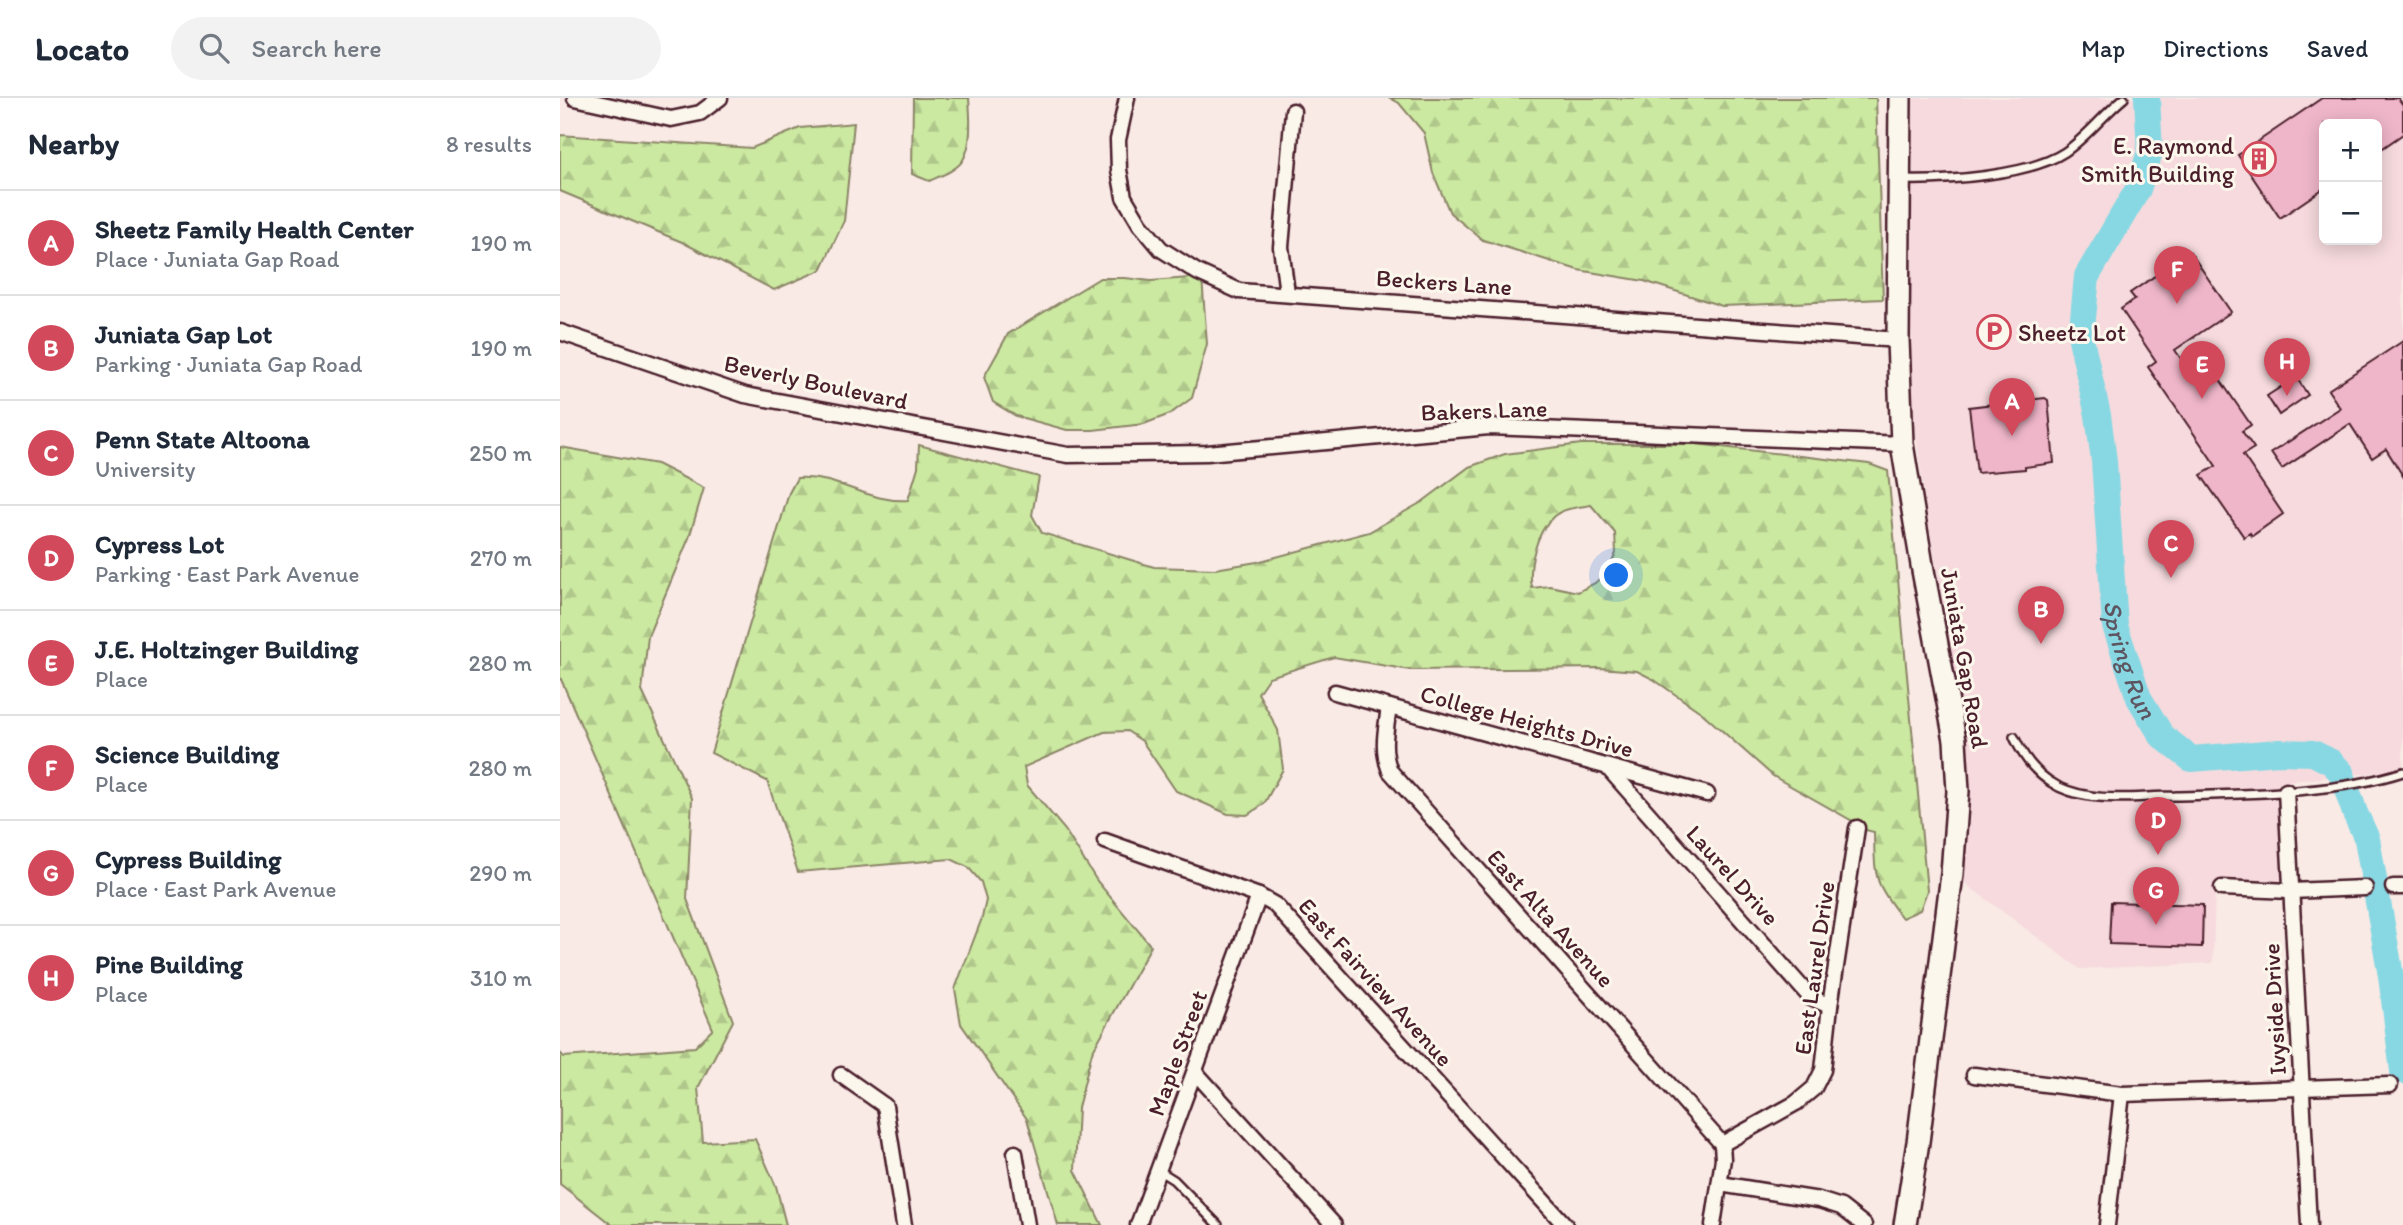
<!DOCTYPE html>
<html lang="en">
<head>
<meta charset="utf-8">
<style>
  :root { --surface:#fff; --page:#f2f2f3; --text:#1f2937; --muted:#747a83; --line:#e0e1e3; --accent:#d1495b }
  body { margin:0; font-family:Itim,sans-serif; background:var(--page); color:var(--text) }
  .controls { position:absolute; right:21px; top:21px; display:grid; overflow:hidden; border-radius:10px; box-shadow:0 4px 18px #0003 }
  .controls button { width:63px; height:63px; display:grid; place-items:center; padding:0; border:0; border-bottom:2px solid var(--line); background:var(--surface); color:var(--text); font:35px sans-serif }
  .you { position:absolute; left:1057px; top:478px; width:24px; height:24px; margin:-18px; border:5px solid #fff; border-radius:50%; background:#1a73e8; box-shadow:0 0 0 10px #1a73e833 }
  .badge { display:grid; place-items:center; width:46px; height:46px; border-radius:50%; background:var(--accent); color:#fff; font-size:23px; font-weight:700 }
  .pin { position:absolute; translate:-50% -58px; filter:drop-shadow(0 2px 4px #0008) }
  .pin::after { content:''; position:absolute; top:37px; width:24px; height:21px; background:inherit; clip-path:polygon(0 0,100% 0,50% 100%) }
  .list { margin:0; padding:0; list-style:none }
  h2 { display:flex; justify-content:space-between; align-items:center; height:91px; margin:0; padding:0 28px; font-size:30px }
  h2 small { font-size:23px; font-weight:400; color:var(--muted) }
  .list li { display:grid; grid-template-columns:46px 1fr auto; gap:21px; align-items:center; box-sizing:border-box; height:105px; padding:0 28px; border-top:2px solid var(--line) }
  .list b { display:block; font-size:26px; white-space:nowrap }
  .list p { margin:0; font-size:23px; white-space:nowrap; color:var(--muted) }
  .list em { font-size:23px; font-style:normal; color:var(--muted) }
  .icon { flex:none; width:38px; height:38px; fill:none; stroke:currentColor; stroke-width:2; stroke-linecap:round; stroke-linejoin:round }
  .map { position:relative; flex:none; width:1843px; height:1127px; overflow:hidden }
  header { display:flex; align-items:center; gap:42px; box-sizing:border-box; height:98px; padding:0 35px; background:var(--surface); border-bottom:2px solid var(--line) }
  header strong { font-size:33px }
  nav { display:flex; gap:38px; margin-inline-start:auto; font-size:24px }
  .search { width:490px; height:63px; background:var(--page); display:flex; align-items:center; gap:18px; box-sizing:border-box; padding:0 24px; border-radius:38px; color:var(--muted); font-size:26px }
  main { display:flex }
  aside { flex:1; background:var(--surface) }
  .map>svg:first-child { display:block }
  .built { fill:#f6dadd; fill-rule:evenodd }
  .forest { fill:url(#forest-firs); stroke:#8a8466; stroke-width:2; fill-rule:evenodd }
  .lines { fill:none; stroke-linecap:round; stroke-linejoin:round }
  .river { stroke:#88d8e3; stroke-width:26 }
  .building { fill:#efb6c9; stroke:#4a1f2b; stroke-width:2 }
  .service-casing { stroke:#4a1f2b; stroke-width:12 }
  .minor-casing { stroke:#4a1f2b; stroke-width:19 }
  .secondary-casing { stroke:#4a1f2b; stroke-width:26 }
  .service { stroke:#fbf7ec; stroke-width:7 }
  .minor { stroke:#fbf7ec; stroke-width:14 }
  .secondary { stroke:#fbf7ec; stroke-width:21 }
  .labels { text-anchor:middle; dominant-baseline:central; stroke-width:6; stroke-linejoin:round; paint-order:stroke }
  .poi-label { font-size:24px; fill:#4a1f2b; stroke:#fbf7ec; text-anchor:end }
  .street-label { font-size:24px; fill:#4a1f2b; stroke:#fbf7ec }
  .water-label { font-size:26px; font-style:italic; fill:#5d5662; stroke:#fbf7ec }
</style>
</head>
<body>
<header>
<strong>Locato</strong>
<div class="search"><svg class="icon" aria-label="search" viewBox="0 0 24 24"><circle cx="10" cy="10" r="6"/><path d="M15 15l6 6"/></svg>Search here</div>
<nav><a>Map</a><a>Directions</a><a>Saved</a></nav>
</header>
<main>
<aside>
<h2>Nearby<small>8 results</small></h2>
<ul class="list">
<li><span class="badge">A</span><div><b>Sheetz Family Health Center</b><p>Place · Juniata Gap Road</p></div><em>190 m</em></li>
<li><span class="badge">B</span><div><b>Juniata Gap Lot</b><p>Parking · Juniata Gap Road</p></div><em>190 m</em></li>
<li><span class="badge">C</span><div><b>Penn State Altoona</b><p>University</p></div><em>250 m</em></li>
<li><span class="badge">D</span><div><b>Cypress Lot</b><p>Parking · East Park Avenue</p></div><em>270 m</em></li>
<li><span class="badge">E</span><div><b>J.E. Holtzinger Building</b><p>Place</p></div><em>280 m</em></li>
<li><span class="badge">F</span><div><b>Science Building</b><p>Place</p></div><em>280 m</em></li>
<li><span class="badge">G</span><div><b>Cypress Building</b><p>Place · East Park Avenue</p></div><em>290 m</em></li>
<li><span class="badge">H</span><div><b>Pine Building</b><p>Place</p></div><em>310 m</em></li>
</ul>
</aside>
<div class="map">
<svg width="1843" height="1127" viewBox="0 0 1843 1127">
  <defs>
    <pattern id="forest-firs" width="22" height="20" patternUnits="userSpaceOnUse" patternTransform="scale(1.75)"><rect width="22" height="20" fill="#cbe9a1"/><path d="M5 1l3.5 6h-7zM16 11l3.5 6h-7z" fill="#b0c78b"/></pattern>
  </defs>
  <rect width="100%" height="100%" fill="#f9eae5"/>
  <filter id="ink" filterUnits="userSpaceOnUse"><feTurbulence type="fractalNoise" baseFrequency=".0143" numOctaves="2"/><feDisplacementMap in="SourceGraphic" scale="14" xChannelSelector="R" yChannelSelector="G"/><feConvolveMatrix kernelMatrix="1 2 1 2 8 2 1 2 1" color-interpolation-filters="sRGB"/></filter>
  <g filter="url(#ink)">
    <path class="built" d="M 1352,0 L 1843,0 L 1843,672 L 1719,684 L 1722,783 L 1655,787 L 1653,865 L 1520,871 L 1403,784 L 1410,719 L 1408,649 L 1366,409 L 1353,314 L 1351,231 ZM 1764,26 L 1817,26 L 1817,142 L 1764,142 Z"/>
    <g class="forest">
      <path d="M 353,0 L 409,0 C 410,18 413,45 403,62 C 397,72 380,78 369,83 L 352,76 Z"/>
      <polygon points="830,0 1316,0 1323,201 1162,208 1084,183 1018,172 923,142 890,115 873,75 864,35 839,5"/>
      <polygon points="294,25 284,123 261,172 214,192 122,144 0,93 0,37 192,50 240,30"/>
      <polygon points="642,179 647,246 632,300 610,316 584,326 533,332 507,332 456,318 433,304 424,279 448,236 540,180 565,180 591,183"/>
      <path d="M 1021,346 L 1136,346 L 1309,366 L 1328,373 L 1367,793 L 1360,812 L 1342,820 C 1313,783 1315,780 1314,734 L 1297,730 L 1294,724 L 1213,678 L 1142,615 L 1093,581 L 1077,573 L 1039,570 L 850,572 L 774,559 L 709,579 L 698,595 L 718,632 L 723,671 L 704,706 L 687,717 L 668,716 L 616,693 L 582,643 L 567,633 L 544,634 L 464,669 L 467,687 L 505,732 L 537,783 L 591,848 L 532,954 L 518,1010 L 515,1072 L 542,1127 L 498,1127 L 467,1021 L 401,926 L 395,891 L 422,820 L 426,802 L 421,784 L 408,769 L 391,761 L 238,774 L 207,683 L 151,655 L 229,395 L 237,380 C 277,377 308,405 348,402 L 358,369 L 359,347 L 479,379 L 472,417 L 482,435 L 594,469 L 655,471 L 697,464 L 809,434 L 862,404 L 909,369 L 945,356 ZM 1031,407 L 1055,435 L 1056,455 L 1048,473 L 1035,485 L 1018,494 L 990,488 L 972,490 C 968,468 976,434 994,418 C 1004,410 1019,409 1031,407 Z"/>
      <polygon points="0,349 97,366 144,390 129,440 88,538 82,593 132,700 127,801 173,923 138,990 143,1044 195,1041 216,1088 226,1127 52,1127 0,1086 0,955 4,959 135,949 153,931 0,579"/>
    </g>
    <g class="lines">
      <path class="river" id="s1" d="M 1587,0 L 1590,54 L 1578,91 L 1527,178 L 1521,241 L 1538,317 L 1544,363 L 1555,528 L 1579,600 L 1602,638 L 1631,661 L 1719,654 L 1753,655 L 1771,664 L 1781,674 L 1795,715 L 1807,741 L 1831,878 L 1843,973"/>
    </g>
    <g class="building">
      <polygon points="1762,0 1838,0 1843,7 1843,36 1817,54 1817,26 1764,26 1764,90 1720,120 1678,57"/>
      <polygon points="1630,154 1671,214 1615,252 1631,275 1648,264 1691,327 1682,333 1694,350 1683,357 1723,416 1692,438 1690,435 1684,439 1641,377 1656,368 1588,269 1596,263 1561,211 1575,201 1570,195"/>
      <polygon points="1843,243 1843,378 1826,351 1812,360 1790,326 1722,371 1711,355 1780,310 1768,292"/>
      <polygon points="1736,279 1748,297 1719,317 1707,298"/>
      <polygon points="1485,300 1488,302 1494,365 1465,369 1465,371 1417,375 1409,309"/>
      <polygon points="1551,804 1643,807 1642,849 1549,846"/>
    </g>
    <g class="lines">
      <g class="service-casing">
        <g id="service">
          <path d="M 1342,82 C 1385,83 1469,78 1505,54 C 1527,39 1543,17 1564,0"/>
          <path d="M 1454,639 C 1464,661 1477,678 1499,689 C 1535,706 1577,698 1615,698 C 1687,696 1775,696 1843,674"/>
          <polyline points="598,1072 614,1082 658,1127"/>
        </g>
      </g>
      <g class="minor-casing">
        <g id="minor">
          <polyline points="15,0 111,21 140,15 160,0"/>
          <polyline points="567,0 558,42 559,72 564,99 580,126 601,151 637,174 679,193 1338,242"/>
          <polyline points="727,195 721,149 733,13"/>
          <polyline points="0,234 185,297 508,357 647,355 929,329 1342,346"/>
          <polyline points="775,594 1147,696"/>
          <path d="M 829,609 C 826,632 821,651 830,673 L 1162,1046"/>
          <polyline points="1049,671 1251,900 1270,908"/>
          <polyline points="1726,693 1749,1127"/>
          <polyline points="545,743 699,798 715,807 1005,1127"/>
          <polyline points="1833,789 1843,789"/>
          <polyline points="1662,790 1730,793 1805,790"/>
          <polyline points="635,974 774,1127"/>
          <polyline points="281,977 325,1008 344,1127"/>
          <polyline points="1414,977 1562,996 1830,987"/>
          <polyline points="1162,1046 1236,1005 1254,990 1263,972 1270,908 1297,730"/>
          <polyline points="455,1055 467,1127"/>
          <polyline points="1160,1086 1259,1102 1281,1109 1304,1127"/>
          <polyline points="578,1127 699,798"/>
          <polyline points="1153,1127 1163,1061 1162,1046"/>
          <polyline points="1547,1127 1562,996"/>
        </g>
      </g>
      <g class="secondary-casing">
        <polyline id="secondary" points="1340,0 1338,242 1342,346 1362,467 1395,642 1398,693 1392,776 1358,1044 1345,1127"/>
      </g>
      <use href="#service" class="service"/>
      <use href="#minor" class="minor"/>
      <use href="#secondary" class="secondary"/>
    </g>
  </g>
  <defs>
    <g id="building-ring" transform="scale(1.75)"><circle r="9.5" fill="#fbf7ec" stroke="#d1495b" stroke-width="1.5"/><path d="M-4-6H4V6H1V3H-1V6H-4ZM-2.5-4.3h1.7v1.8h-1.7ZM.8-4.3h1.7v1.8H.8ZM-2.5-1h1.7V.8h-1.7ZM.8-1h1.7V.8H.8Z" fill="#d1495b"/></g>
    <g id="parking-ring" transform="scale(1.75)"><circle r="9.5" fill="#fbf7ec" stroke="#d1495b" stroke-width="1.5"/><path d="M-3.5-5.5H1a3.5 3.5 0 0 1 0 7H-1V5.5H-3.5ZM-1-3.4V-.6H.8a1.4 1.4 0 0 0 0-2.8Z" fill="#d1495b"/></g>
  </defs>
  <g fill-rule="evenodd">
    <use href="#building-ring" x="1699" y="61"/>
    <use href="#parking-ring" x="1434" y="234"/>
  </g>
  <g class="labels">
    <g class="poi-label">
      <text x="1674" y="47">E. Raymond<tspan x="1674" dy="28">Smith Building</tspan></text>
      <text x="1458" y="234" text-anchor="start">Sheetz Lot</text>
    </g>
    <g class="street-label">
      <text transform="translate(884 184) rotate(4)">Beckers Lane</text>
      <text transform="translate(256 284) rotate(12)">Beverly Boulevard</text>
      <text transform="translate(924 312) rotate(-2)">Bakers Lane</text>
      <text transform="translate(1405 560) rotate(80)">Juniata Gap Road</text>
      <text transform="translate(967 623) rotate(15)">College Heights Drive</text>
      <text transform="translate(1173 777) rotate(48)">Laurel Drive</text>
      <text transform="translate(991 820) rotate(48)">East Alta Avenue</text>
      <text transform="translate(1254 870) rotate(-82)">East Laurel Drive</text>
      <text transform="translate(816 884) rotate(48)">East Fairview Avenue</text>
      <text transform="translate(1714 911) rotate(-93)">Ivyside Drive</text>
      <text transform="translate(617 955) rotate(-70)">Maple Street</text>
    </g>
    <g class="water-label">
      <text stroke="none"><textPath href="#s1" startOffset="583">Spring Run</textPath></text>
    </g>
  </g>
</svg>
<div class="controls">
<button>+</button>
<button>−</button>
</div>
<div class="you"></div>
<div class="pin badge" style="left:1452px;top:338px">A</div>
<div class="pin badge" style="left:1481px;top:546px">B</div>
<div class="pin badge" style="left:1611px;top:480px">C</div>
<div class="pin badge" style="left:1598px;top:757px">D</div>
<div class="pin badge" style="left:1642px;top:301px">E</div>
<div class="pin badge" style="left:1617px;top:206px">F</div>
<div class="pin badge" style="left:1596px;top:827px">G</div>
<div class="pin badge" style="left:1727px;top:298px">H</div>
</div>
</main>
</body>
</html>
